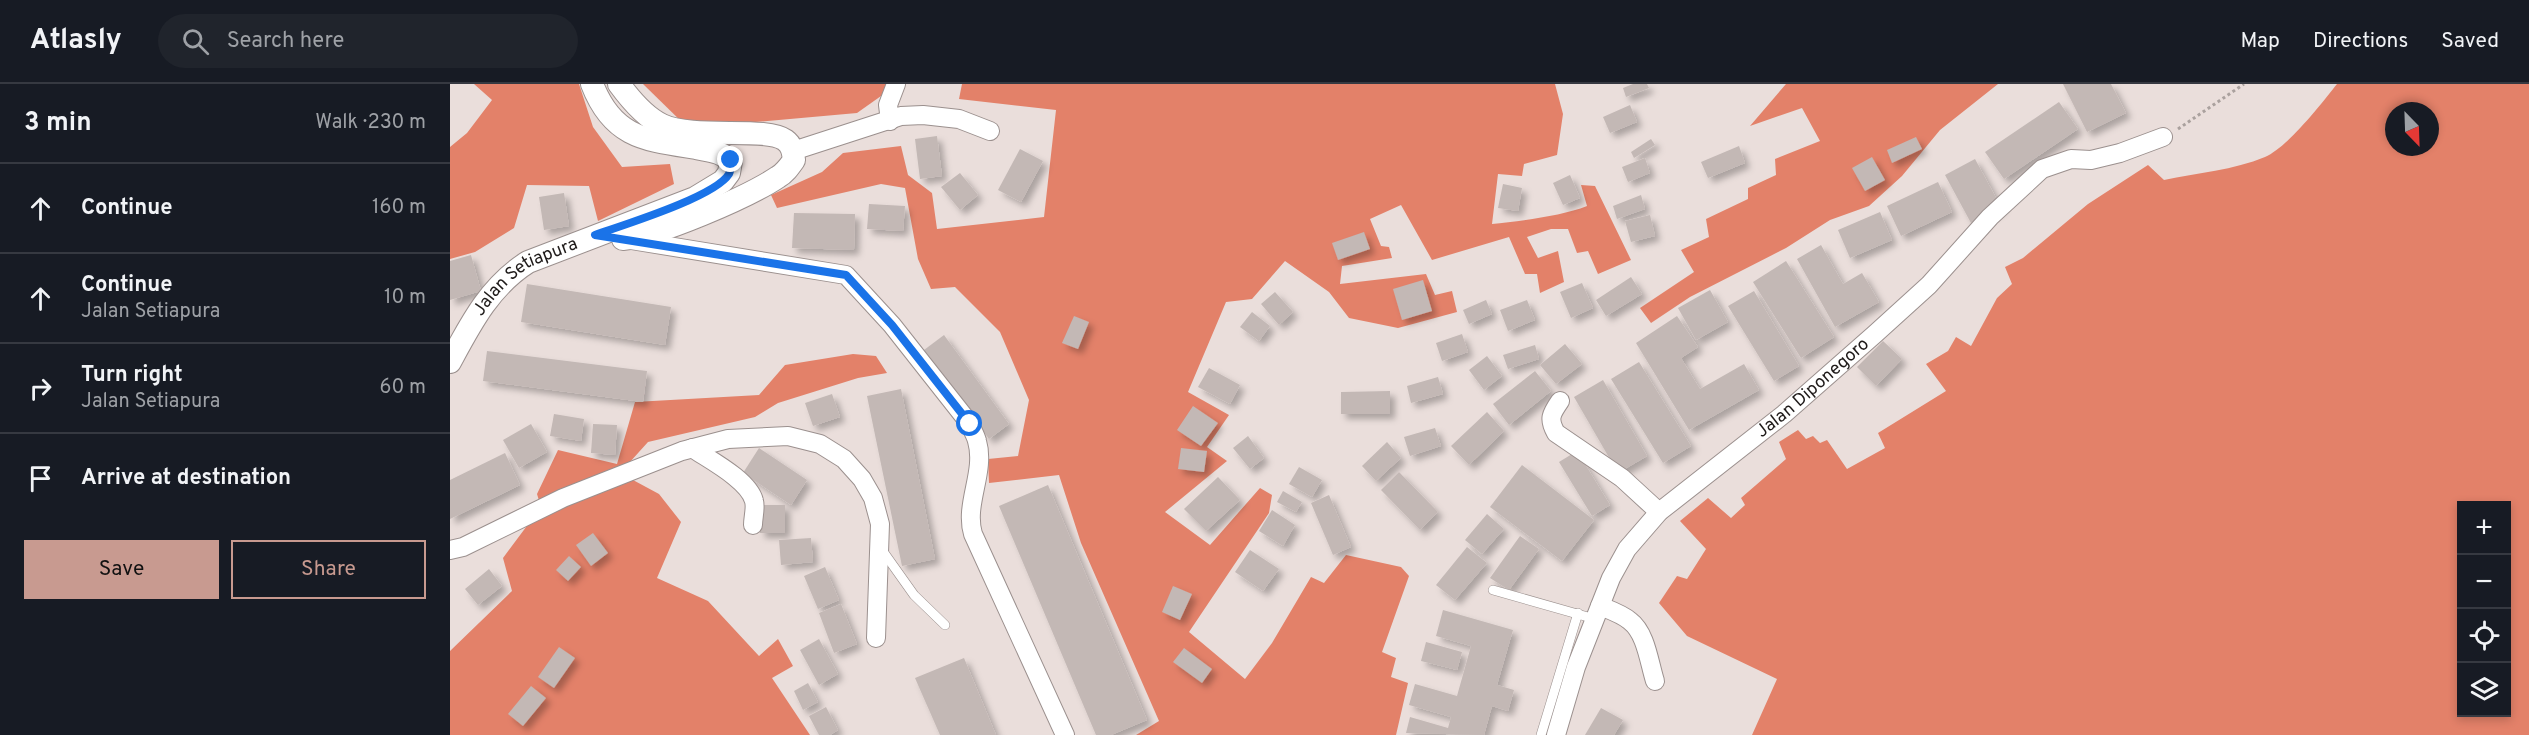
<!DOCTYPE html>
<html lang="en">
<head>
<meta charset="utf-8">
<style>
  :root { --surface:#171b24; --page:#20242c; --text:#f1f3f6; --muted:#9ea1a6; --line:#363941; --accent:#c89a90 }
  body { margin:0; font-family:Overpass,sans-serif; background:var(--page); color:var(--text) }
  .controls { position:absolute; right:18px; bottom:18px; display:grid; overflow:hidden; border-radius:0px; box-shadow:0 3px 9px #0003 }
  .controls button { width:54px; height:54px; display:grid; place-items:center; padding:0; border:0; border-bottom:2px solid var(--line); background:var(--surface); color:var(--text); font:30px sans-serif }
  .compass { position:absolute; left:1935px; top:18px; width:54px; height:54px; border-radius:50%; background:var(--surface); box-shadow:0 3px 9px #0003; rotate:157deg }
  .stop { position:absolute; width:18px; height:18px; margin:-14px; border:4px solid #1a73e8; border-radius:50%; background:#fff }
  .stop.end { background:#1a73e8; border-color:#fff; box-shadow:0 2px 6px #0008 }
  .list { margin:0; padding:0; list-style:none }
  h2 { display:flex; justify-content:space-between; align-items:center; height:78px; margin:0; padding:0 24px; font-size:26px }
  h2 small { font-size:20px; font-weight:400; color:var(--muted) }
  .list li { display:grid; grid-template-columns:39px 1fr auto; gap:18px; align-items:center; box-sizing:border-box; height:90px; padding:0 24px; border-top:2px solid var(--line) }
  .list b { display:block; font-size:22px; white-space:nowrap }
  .list p { margin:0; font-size:20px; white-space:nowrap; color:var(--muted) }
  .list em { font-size:20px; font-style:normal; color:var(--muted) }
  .actions { display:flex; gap:12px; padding:18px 24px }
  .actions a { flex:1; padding:14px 0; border:2px solid var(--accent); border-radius:0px; text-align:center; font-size:21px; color:var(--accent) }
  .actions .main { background:var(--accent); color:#111 }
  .icon { flex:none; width:33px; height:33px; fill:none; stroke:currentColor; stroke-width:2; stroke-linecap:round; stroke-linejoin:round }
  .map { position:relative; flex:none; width:2079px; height:651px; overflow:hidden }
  header { display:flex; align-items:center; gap:36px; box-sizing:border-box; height:84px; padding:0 30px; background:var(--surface); border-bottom:2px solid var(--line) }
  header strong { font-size:28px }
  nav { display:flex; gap:33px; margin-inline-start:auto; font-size:21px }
  .search { width:420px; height:54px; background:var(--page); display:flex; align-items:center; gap:15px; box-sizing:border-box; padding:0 21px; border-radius:33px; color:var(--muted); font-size:22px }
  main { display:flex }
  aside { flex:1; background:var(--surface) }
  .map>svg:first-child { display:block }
  .forest { fill:#e38169; fill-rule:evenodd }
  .building { fill:#c3b8b5; filter:url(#shadow) }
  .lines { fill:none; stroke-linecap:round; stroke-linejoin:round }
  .service-casing { stroke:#9b908e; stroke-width:10 }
  .minor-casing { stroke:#9b908e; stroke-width:20 }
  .tertiary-casing { stroke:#9b908e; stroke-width:24 }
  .path { stroke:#aaa19e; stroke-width:3; stroke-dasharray:3 3; stroke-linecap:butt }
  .service { stroke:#fff; stroke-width:9 }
  .minor { stroke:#fff; stroke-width:18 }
  .tertiary { stroke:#fff; stroke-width:22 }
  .route { stroke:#1a73e8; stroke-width:8 }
  .labels { text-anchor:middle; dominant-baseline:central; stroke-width:5; stroke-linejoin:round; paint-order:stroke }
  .street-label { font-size:18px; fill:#1f1b1a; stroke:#eadedb }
</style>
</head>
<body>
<header>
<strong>Atlasly</strong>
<div class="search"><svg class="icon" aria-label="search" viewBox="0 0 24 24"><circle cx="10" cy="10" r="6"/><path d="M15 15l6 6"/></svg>Search here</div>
<nav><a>Map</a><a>Directions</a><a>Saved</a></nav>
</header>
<main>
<aside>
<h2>3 min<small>Walk · 230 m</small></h2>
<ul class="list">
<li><svg class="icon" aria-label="ahead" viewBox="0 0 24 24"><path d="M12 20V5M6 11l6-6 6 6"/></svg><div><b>Continue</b></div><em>160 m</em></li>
<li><svg class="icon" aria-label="ahead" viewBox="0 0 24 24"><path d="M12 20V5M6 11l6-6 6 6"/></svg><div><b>Continue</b><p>Jalan Setiapura</p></div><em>10 m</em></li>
<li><svg class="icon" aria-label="right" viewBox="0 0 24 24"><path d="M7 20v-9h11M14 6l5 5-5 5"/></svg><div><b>Turn right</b><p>Jalan Setiapura</p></div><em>60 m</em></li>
<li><svg class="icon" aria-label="arrive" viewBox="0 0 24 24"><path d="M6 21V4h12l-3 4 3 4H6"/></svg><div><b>Arrive at destination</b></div></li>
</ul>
<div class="actions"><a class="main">Save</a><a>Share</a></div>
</aside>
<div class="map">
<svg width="2079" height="651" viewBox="0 0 2079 651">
  <defs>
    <filter id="shadow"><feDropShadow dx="5" dy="5" stdDeviation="3" flood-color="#0004"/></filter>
  </defs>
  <rect width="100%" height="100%" fill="#eadedb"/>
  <g class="forest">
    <polygon points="24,0 129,0 143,43 172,83 220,80 224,100 148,137 139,102 77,101 64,144 25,168 0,175 0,63 17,49 42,16"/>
    <polygon points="193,0 448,0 407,29 238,44"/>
    <path d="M 512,0 L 1105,0 L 1113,30 L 1107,71 L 1074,80 L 1072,92 L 1048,90 L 1042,140 C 1070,137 1112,132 1137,122 L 1131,101 L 1145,102 L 1181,176 L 1148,190 L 1138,167 L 1127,169 L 1118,145 L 1101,145 L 1077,153 L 1088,174 L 1108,167 L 1114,198 L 1090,209 L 1087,190 L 1075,190 L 1059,153 L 982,176 L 951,121 L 920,135 L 931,162 L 939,163 L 942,174 L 892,182 L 890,200 L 976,190 L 985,211 L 1002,207 L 1007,228 L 948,244 L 899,234 L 879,208 L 835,177 L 802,215 L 776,218 L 738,308 L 779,331 L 757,363 L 777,377 L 715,428 L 760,461 L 810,404 L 822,411 L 819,429 L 739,548 L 795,595 L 822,559 L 861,493 L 874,499 L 896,471 L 951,483 L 959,492 L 932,568 L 946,574 L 941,593 L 958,599 L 946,651 L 686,651 L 709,637 L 631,459 L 609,391 L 539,399 L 538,375 L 568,372 L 579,316 L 550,248 L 505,203 L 481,205 L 468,175 L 455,104 L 431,100 L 327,124 L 321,111 L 372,88 L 393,69 L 451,62 L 458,91 L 482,109 L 487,145 L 594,133 L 606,26 L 509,15 Z"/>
    <polygon points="1336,0 1548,0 1490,46 1452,92 1419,122 1380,136 1336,164 1240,213 1201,239 1190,224 1244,188 1231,166 1259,153 1256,135 1298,115 1298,104 1326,91 1325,75 1370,57 1352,24 1300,42"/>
    <path d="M 1887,0 L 2079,0 L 2079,651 L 1302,651 L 1327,595 L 1237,552 L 1209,519 L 1227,492 L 1237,495 L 1256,465 L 1230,437 L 1258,414 L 1281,434 L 1295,421 L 1291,414 L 1336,375 L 1329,358 L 1348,346 L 1356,355 L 1363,352 L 1370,359 L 1377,356 L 1397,385 L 1435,364 L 1428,349 L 1496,307 L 1476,280 L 1498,267 L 1506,253 L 1521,262 L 1547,214 L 1562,200 L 1555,183 L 1573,174 L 1638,120 L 1698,81 L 1714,96 C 1747,89 1784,86 1815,73 C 1838,63 1871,20 1887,0 ZM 1944,27 L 1980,27 L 1980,63 L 1944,63 ZM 2012,422 L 2056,422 L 2056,628 L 2012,628 Z"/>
    <polygon points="403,270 426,272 437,289 408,294 328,319 305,333 198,358 170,389 209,410 231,438 207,494 258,517 309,572 328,555 343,582 322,594 360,651 0,651 0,567 62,507 53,474 91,423 87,410 108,366 167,380 185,318 309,311 335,281"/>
  </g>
  <g class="building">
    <polygon points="1183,0 1197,0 1199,4 1176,13 1173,4"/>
    <polygon points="1613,0 1661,0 1676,29 1637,48"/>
    <polygon points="1609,18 1628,45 1554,95 1535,68"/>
    <polygon points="1180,21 1187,38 1160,49 1153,33"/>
    <polygon points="487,52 492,92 470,95 465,55"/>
    <polygon points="1466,53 1472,65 1442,79 1437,66"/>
    <polygon points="1201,55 1205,61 1184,74 1181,68"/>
    <polygon points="1289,62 1295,79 1258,94 1251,78"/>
    <polygon points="570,65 593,77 571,118 548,106"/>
    <polygon points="1422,73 1435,96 1415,107 1402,84"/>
    <polygon points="1195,74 1200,89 1178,98 1172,83"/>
    <polygon points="1525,75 1551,123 1521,139 1495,91"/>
    <polygon points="510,89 528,111 510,126 491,103"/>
    <polygon points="1120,91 1130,114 1113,121 1103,99"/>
    <polygon points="1488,98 1502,128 1451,152 1437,122"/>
    <polygon points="1053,100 1072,104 1068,127 1048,124"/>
    <polygon points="114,109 119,142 94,146 89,113"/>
    <polygon points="1191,111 1195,125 1167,135 1163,122"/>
    <polygon points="419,120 455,122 453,147 417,145"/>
    <polygon points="1430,128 1442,156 1400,174 1388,146"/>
    <polygon points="344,129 405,130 404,166 342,164"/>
    <polygon points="1200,131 1205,152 1181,158 1175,137"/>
    <polygon points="914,148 920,165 888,176 882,159"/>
    <polygon points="1371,161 1393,200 1412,189 1429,218 1385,243 1347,175"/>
    <polygon points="21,171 31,207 0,216 0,177"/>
    <polygon points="1336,177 1384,253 1351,274 1303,198"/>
    <polygon points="1181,193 1192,210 1156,232 1146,216"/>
    <polygon points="973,196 982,227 952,236 943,205"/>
    <polygon points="1132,199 1143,224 1121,234 1110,208"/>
    <polygon points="77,200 221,223 215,261 71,238"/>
    <polygon points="1260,206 1278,238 1246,256 1228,224"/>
    <polygon points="1304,207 1349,282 1324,297 1278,222"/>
    <polygon points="825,208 843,228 829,241 811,220"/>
    <polygon points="1036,216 1042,230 1019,240 1013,226"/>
    <polygon points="1077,216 1085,236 1058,247 1050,226"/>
    <polygon points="802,228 820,242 809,257 790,243"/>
    <polygon points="624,232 639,238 628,265 612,259"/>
    <polygon points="1227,232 1248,263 1231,274 1250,305 1294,280 1309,306 1239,346 1186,259"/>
    <polygon points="1012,250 1018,268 992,277 986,259"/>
    <polygon points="494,251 559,340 539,355 474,266"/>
    <polygon points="1433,257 1452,275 1426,302 1407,283"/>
    <polygon points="1115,260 1132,280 1106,300 1090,281"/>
    <polygon points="1085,261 1089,275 1058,285 1053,271"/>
    <polygon points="37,267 197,287 193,318 33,297"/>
    <polygon points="1037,272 1052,292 1034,306 1019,286"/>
    <polygon points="1189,278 1241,362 1213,379 1161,295"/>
    <polygon points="759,284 790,301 780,320 748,303"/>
    <polygon points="1085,287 1101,307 1059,341 1043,320"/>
    <polygon points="988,293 993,310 961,319 957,302"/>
    <polygon points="1153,296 1197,372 1168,389 1124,313"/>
    <polygon points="451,305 485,475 452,482 417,312"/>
    <polygon points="940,307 940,330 891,330 891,308"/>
    <polygon points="382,310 390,333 363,342 355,319"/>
    <polygon points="743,322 768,339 751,362 727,346"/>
    <polygon points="1037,328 1054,347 1019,381 1001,362"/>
    <polygon points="104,330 134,335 131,357 100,352"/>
    <polygon points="81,340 97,368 69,384 53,356"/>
    <polygon points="143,340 167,341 165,371 141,369"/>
    <polygon points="985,344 991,362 960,372 954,353"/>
    <polygon points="798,352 814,374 800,385 783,364"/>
    <polygon points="937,358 951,374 926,397 912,382"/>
    <polygon points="309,364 357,396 341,421 293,389"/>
    <polygon points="731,364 757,367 754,388 728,385"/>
    <polygon points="1127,367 1160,421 1142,432 1109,378"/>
    <polygon points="55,369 70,401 0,435 0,396"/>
    <polygon points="1072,381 1144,436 1112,477 1040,423"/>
    <polygon points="849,383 872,396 862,413 839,400"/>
    <polygon points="949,388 988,428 970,446 931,406"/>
    <polygon points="768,393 790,416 756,447 734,425"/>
    <polygon points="598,401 697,636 661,651 646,651 549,422"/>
    <polygon points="833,407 852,418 846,428 827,418"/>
    <polygon points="879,411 901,463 883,471 861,419"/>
    <rect x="310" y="421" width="25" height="28"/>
    <polygon points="822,426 845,441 833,462 809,447"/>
    <polygon points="1037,430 1054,445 1032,470 1015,456"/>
    <polygon points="143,449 158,469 141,482 126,461"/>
    <polygon points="1070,452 1089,465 1059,506 1040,494"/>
    <polygon points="361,454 363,478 331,481 329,456"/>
    <polygon points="1017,463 1037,479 1005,516 986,501"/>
    <polygon points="800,466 829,485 813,507 785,488"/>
    <polygon points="119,472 131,483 118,497 106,486"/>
    <polygon points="375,483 389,516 368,525 354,492"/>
    <polygon points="39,485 52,502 28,521 15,505"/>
    <polygon points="723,502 742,510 730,536 712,528"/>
    <polygon points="391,520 407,560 384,569 369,529"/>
    <polygon points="993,526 1063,546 1047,601 1064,606 1058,627 1042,622 1034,651 956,649 960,633 998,644 1001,633 959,621 965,600 1007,612 1021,562 986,552"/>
    <polygon points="369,555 388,590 369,601 350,566"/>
    <polygon points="976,558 1012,568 1007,586 971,577"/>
    <polygon points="109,563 125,574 104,604 88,593"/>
    <polygon points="734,564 762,585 752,599 723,578"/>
    <polygon points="514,574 546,651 490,651 465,594"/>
    <polygon points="358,599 368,618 353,626 344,607"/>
    <polygon points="81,602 96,614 73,642 58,630"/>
    <polygon points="376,623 388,646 380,651 369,651 359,632"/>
    <polygon points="1151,624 1173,636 1164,651 1135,651"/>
  </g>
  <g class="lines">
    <g class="service-casing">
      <g id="service">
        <polyline points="432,466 464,511 495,541"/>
        <polyline points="1043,506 1145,535"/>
        <polyline points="1091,651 1128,529"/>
      </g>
    </g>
    <g class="minor-casing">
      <g id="minor">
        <polyline points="440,37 438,21 446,0"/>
        <polyline points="343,67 451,32 473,31 509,35 540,47"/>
        <path d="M 181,156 L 396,191 L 442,241 L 520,340 C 522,346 526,352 527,357 C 536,388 514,420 523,450 L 615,651"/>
        <path d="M 1110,317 C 1101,330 1098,335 1106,349 L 1172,394 L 1209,428"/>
        <path d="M 242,364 C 258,375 299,396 304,417 C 306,424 303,433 303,441"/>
        <polyline points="0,466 13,463 113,414 232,367 278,355 338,352 370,360 394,375 412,395 423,414 430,440 426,554"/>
        <path d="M 1150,522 C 1160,526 1172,530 1180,537 C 1196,549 1199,578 1205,597"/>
        <path id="s1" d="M 1106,651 L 1126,583 L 1161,494 L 1177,465 L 1209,428 L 1334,330 L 1425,250 L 1479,201 L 1540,133 L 1592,85 L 1621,75 L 1641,76 L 1670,69 L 1713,53"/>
      </g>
    </g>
    <g class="tertiary-casing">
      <g id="tertiary">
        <path d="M 169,0 C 180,15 195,33 212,41 C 244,56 316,42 335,56 C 342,61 343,68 344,76 C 339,83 335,89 328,93 C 298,113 208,152 173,155"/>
        <path id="s2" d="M 0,278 C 21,239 40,202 78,178 L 245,114 L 273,97 L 279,89 L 281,77 C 271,67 259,67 246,64 C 195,56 163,54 142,0"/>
      </g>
    </g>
    <polyline class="path" points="1728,45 1794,0"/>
    <use href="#service" class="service"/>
    <use href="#minor" class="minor"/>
    <use href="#tertiary" class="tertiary"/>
  </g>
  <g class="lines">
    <path class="route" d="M 281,76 C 281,81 281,86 279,90 C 265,113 173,141 145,151 L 396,191 L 442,241 L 520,340"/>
  </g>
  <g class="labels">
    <g class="street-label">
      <text stroke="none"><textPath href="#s2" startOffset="118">Jalan Setiapura</textPath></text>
      <text stroke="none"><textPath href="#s1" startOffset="446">Jalan Diponegoro</textPath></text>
    </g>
  </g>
</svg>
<div class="controls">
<button>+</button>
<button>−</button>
<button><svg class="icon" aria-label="locate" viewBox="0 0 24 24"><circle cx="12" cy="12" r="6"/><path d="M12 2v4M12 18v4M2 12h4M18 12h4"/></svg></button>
<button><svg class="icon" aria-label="layers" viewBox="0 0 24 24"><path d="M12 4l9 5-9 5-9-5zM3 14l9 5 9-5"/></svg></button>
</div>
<svg class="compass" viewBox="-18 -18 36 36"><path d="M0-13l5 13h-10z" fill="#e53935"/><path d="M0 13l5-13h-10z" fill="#9ea1a6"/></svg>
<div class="stop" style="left:520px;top:340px"></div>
<div class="stop end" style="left:281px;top:76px"></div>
</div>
</main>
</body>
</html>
